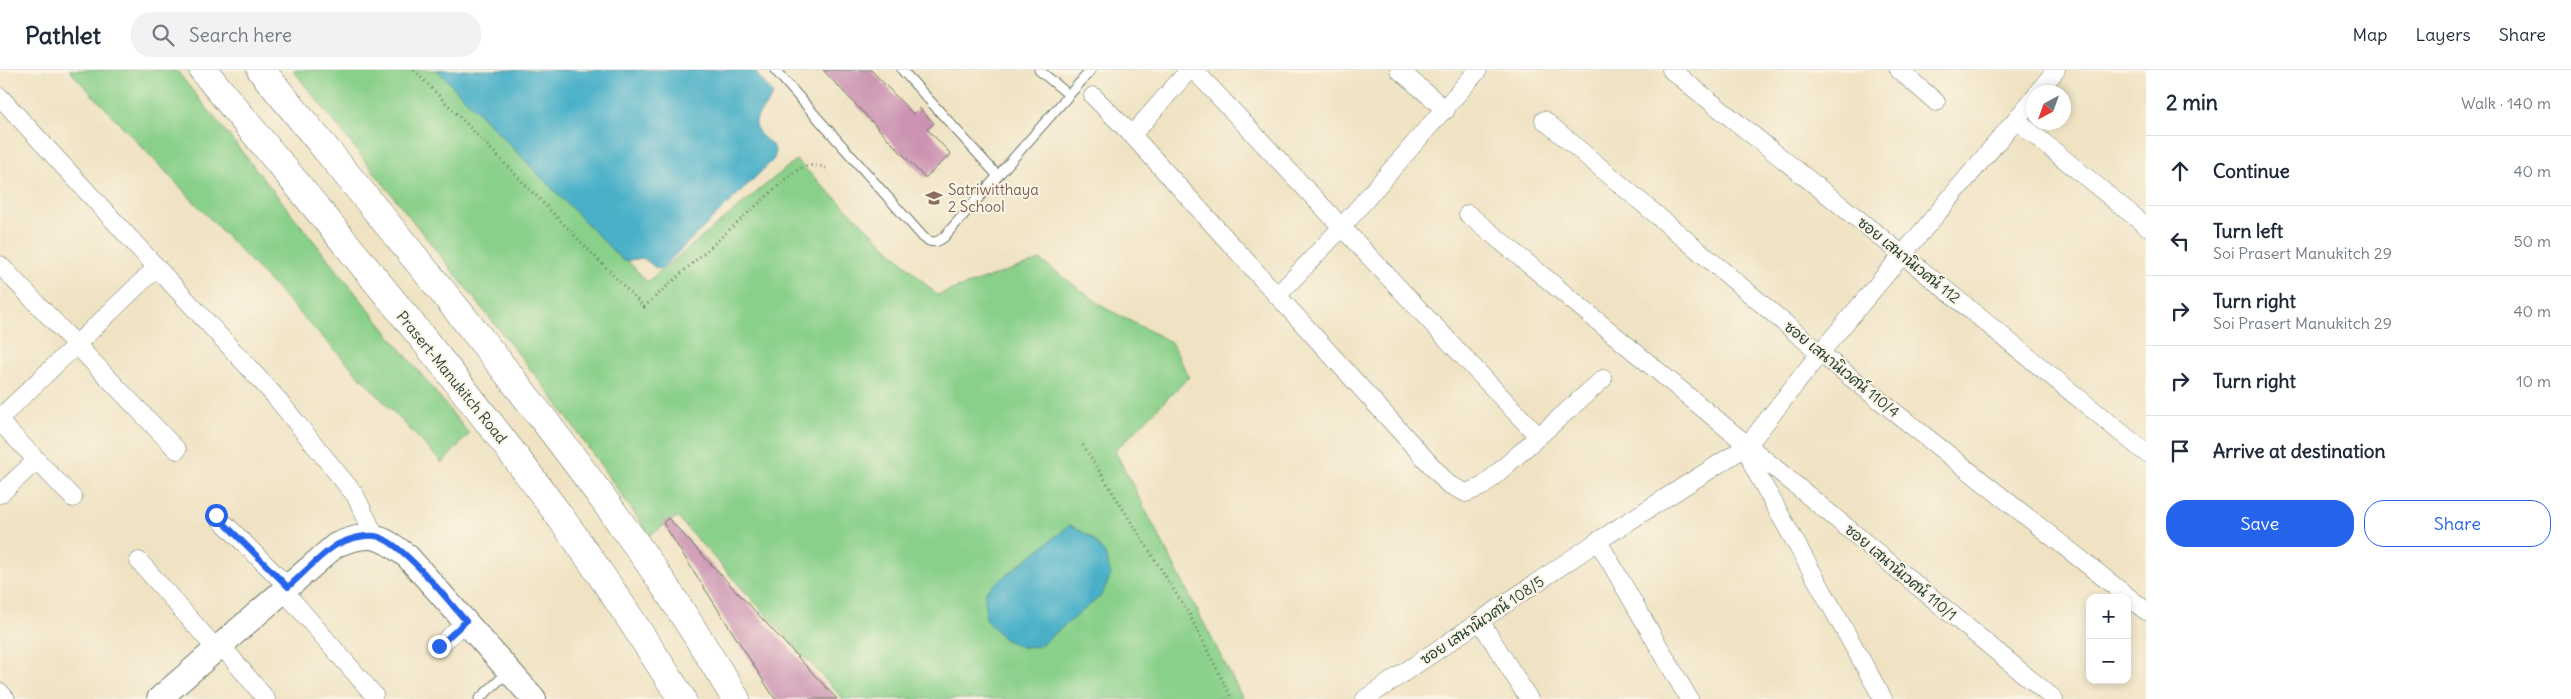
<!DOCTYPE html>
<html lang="en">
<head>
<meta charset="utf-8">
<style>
  :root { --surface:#fff; --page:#f2f2f3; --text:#1f2937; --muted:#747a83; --line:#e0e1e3; --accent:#2563eb }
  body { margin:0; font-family:Delius,"Playpen Sans Thai",sans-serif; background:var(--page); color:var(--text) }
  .controls { position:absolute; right:15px; bottom:15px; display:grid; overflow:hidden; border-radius:10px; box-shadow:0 2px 8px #0003 }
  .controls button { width:45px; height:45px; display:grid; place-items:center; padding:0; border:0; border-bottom:1px solid var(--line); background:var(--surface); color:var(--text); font:25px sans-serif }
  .compass { position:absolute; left:2026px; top:15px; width:45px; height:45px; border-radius:50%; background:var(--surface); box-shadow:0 2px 8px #0003; rotate:221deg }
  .stop { position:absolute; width:15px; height:15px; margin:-11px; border:4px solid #2563eb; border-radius:50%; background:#fff }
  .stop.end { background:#2563eb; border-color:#fff; box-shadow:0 1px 5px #0008 }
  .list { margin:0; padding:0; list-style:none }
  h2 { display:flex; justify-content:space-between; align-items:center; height:65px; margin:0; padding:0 20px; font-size:21px }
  h2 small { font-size:16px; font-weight:400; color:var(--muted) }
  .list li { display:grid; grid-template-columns:32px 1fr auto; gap:15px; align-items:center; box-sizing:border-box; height:70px; padding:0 20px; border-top:1px solid var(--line) }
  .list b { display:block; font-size:19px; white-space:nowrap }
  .list p { margin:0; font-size:16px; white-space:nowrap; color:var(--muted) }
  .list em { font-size:16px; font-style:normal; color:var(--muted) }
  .actions { display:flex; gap:10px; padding:15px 20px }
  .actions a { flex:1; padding:11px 0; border:1px solid var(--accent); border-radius:20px; text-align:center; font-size:18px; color:var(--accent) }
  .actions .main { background:var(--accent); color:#fff }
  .icon { flex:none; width:28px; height:28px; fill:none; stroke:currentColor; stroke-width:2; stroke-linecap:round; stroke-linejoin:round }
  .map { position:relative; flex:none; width:2146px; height:629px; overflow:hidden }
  header { display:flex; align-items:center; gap:30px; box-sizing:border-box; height:70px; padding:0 25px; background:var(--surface); border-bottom:1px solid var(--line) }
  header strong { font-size:24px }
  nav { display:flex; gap:28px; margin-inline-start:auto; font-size:18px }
  .search { width:350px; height:45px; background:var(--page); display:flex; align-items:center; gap:12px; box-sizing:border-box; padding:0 18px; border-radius:20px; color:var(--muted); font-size:19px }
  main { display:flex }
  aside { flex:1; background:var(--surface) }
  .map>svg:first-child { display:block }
  .green { fill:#89d08a; stroke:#54865f }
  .water { fill:#49b0c8; stroke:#34767e }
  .building { fill:#cb93b1 }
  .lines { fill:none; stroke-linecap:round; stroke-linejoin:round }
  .lane-casing { stroke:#687766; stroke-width:11 }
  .street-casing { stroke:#687766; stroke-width:19 }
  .secondary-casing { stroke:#687766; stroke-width:26 }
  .primary-casing { stroke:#687766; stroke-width:29 }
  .path { stroke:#687766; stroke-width:3; stroke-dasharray:1 4; stroke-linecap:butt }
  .lane { stroke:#fff; stroke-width:9 }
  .street { stroke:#fff; stroke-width:18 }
  .secondary { stroke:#fff; stroke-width:24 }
  .primary { stroke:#fff; stroke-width:28 }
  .route { stroke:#2563eb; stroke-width:6 }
  .labels { text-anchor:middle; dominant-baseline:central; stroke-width:4; stroke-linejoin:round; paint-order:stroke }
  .education-label { font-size:15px; fill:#785e54; stroke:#fcf5e5; text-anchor:start }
  .street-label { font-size:15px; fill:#1f3d34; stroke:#fcf5e5 }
</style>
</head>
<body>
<header>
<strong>Pathlet</strong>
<div class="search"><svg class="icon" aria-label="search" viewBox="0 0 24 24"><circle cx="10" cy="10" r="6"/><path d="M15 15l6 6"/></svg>Search here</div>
<nav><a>Map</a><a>Layers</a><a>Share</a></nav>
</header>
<main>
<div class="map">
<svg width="2146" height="629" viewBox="0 0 2146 629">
  <rect width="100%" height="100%" fill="#fcf5e5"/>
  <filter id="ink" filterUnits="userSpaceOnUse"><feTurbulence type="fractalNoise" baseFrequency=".02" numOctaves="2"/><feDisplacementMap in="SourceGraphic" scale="10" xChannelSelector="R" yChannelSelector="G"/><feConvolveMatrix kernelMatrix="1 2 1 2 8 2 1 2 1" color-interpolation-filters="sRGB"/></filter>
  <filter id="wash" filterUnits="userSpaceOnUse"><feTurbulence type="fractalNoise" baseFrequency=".0096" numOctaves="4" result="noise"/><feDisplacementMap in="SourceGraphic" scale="20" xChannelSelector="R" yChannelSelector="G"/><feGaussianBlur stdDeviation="1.12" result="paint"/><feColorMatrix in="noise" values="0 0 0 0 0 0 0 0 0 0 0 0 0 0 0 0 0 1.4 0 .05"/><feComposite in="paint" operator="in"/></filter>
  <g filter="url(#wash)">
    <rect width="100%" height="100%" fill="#f0e3c4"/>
    <g class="green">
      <polygon points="69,0 176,0 469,364 442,393"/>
      <polygon points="293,0 454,0 647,212 796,90 937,225 1040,190 1105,238 1171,272 1189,307 1115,381 1243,629 843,629 677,447 650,465 551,325"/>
    </g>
    <g class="water">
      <path d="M 437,0 L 754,0 L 773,24 C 770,35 755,43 756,54 C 756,70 781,71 774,89 L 661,199 L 656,198 L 643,188 L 623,191 Z"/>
      <polygon points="1070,455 1091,467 1105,484 1111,505 1101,526 1039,576 1022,577 1004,569 986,549 985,522"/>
    </g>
    <g id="blocks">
      <g class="building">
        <polygon points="823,0 871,0 913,44 919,38 934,53 927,59 951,84 925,108"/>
        <polygon points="668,448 837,629 775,629 663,453"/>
      </g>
    </g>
  </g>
  <g filter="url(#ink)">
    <use href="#blocks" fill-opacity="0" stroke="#687766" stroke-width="1"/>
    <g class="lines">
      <g class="lane-casing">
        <g id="lane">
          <path d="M 775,0 L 923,167 C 930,173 936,174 944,167 L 1091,0"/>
          <polyline points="902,0 997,105"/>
          <polyline points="1039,0 1069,25"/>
          <polyline points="479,629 509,601"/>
        </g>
      </g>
      <g class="street-casing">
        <g id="street">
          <polyline points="1194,0 1538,366"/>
          <polyline points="1399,0 1446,40"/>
          <polyline points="1671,0 1903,185 2146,383"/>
          <polyline points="1899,0 1936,32"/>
          <polyline points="2038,22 2056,0"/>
          <polyline points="1093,26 1132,65 1448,414 1466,423 1483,416 1603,309"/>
          <polyline points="0,27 274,325 355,425 375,466"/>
          <polyline points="1544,50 1820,283 2146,541"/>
          <polyline points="2016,50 2146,156"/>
          <polyline points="1132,65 1189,0"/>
          <polyline points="1468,144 2054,629"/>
          <polyline points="0,195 177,380"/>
          <polyline points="1277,226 1341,158 1478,0"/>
          <polyline points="0,348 157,197"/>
          <polyline points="0,352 73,428"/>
          <polyline points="1747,376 1753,396 1764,416 1883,629"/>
          <polyline points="0,424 37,390"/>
          <polyline points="216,445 288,517"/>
          <polyline points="1598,471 1689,629"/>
          <polyline points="139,491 217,580"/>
          <polyline points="284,521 374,625"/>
          <polyline points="1480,551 1529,629"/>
          <polyline points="221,575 266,629"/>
          <polyline points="439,576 467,551"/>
          <polyline points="0,622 6,629"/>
          <polyline points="1365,629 1598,471 1747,376 1820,283 2034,28"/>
        </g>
      </g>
      <g class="secondary-casing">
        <path id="secondary" d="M 159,629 L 336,475 C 370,461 380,465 408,487 L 534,629"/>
      </g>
      <g class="primary-casing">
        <g id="primary">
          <path d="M 203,0 C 323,147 446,291 558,444 C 602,504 642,566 682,629"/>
          <path d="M 261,0 C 386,153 515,305 630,466 C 668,518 702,574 736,629"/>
        </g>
      </g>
      <g class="path">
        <path d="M 414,0 L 644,237 L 788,107 C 802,97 808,92 826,98"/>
        <polyline points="1083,375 1189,544 1232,629"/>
      </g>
      <use href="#lane" class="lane"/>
      <use href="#street" class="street"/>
      <use href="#secondary" class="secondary"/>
      <use href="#primary" class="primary"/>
    </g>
  </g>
  <g class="lines" filter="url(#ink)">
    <path class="route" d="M 216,445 L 288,517 C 303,504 322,483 338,474 C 349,469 362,465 375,466 C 401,470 448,531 466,551 L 439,576"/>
  </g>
  <defs>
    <g id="school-bare" transform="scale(1.35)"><path d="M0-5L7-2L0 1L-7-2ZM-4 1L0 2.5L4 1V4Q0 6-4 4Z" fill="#8d6e63" stroke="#fcf5e5" stroke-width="2.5" paint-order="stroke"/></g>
  </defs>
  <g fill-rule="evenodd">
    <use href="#school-bare" x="934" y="128"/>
  </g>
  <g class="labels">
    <g class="education-label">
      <text x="948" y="119">Satriwitthaya<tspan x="948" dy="17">2 School</tspan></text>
    </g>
    <g class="street-label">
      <text transform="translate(1909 190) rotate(39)">ซอย เสนานิเวศน์ 112</text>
      <text transform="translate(1842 299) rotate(39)">ซอย เสนานิเวศน์ 110/4</text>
      <text transform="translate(452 307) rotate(51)">Prasert-Manukitch Road</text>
      <text transform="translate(1901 502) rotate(40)">ซอย เสนานิเวศน์ 110/1</text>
      <text transform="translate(1482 550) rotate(-34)">ซอย เสนานิเวศน์ 108/5</text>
    </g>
  </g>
</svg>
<div class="controls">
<button>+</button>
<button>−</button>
</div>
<svg class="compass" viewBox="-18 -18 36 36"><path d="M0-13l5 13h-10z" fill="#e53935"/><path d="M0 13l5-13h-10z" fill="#747a83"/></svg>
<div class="stop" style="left:216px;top:445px"></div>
<div class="stop end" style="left:439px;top:576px"></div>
</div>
<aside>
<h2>2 min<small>Walk · 140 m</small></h2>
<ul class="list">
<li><svg class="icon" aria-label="ahead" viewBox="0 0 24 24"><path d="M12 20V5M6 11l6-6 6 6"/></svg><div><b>Continue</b></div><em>40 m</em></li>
<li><svg class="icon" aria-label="left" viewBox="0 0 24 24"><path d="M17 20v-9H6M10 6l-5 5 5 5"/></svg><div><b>Turn left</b><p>Soi Prasert Manukitch 29</p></div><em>50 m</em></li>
<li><svg class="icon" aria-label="right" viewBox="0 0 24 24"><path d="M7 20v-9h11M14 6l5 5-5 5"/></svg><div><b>Turn right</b><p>Soi Prasert Manukitch 29</p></div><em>40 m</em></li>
<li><svg class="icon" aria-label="right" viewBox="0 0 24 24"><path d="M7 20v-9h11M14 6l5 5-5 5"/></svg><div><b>Turn right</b></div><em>10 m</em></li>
<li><svg class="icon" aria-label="arrive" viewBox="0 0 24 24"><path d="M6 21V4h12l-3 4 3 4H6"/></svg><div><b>Arrive at destination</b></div></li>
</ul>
<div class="actions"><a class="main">Save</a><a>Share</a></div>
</aside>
</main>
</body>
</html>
